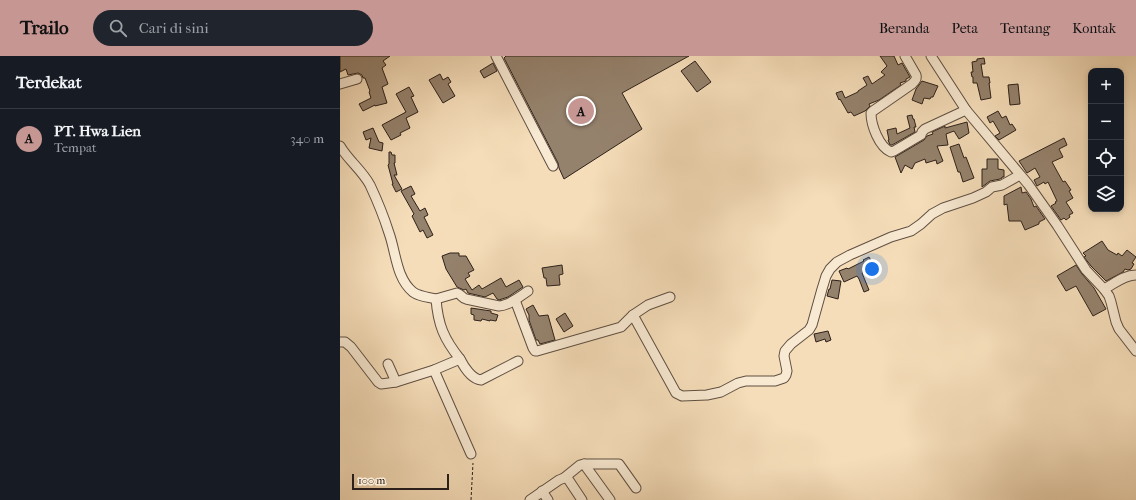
<!DOCTYPE html>
<html lang="id">
<head>
<meta charset="utf-8">
<style>
  :root { --surface:#171b24; --page:#20242c; --text:#f1f3f6; --muted:#9ea1a6; --line:#363941; --accent:#c59692 }
  body { margin:0; font-family:"IM FELL French Canon",serif; background:var(--page); color:var(--text) }
  .controls { position:absolute; right:12px; top:12px; display:grid; overflow:hidden; border-radius:8px; box-shadow:0 2px 6px #0003 }
  .controls button { width:36px; height:36px; display:grid; place-items:center; padding:0; border:0; border-bottom:1px solid var(--line); background:var(--surface); color:var(--text); font:20px sans-serif }
  .scale { position:absolute; left:12px; bottom:10px; width:97px; box-sizing:border-box; padding-left:4px; border:2px solid #2d201a; border-top:0; font-size:11px; line-height:14px; white-space:nowrap; color:#2d201a; -webkit-text-stroke:3px #f8e9d2; paint-order:stroke }
  .you { position:absolute; left:532px; top:213px; width:14px; height:14px; margin:-10px; border:3px solid #fff; border-radius:50%; background:#1a73e8; box-shadow:0 0 0 6px #1a73e833 }
  .badge { display:grid; place-items:center; width:26px; height:26px; border-radius:50%; background:var(--accent); color:#111; font-size:13px; font-weight:700 }
  .pin { position:absolute; translate:-50% -50%; border:2px solid #fff; box-shadow:0 1px 4px #0006 }
  .list { margin:0; padding:0; list-style:none }
  h2 { display:flex; justify-content:space-between; align-items:center; height:52px; margin:0; padding:0 16px; font-size:17px }
  h2 small { font-size:13px; font-weight:400; color:var(--muted) }
  .list li { display:grid; grid-template-columns:26px 1fr auto; gap:12px; align-items:center; box-sizing:border-box; height:60px; padding:0 16px; border-top:1px solid var(--line) }
  .list b { display:block; font-size:15px; white-space:nowrap }
  .list p { margin:0; font-size:13px; white-space:nowrap; color:var(--muted) }
  .list em { font-size:13px; font-style:normal; color:var(--muted) }
  .icon { flex:none; width:22px; height:22px; fill:none; stroke:currentColor; stroke-width:2; stroke-linecap:round; stroke-linejoin:round }
  .map { position:relative; flex:none; width:796px; height:444px; overflow:hidden }
  header { display:flex; align-items:center; gap:24px; box-sizing:border-box; height:56px; padding:0 20px; background:var(--accent); color:#111 }
  header strong { font-size:19px }
  nav { display:flex; gap:22px; margin-inline-start:auto; font-size:14px }
  .search { width:280px; height:36px; background:var(--page); display:flex; align-items:center; gap:10px; box-sizing:border-box; padding:0 14px; border-radius:22px; color:var(--muted); font-size:15px }
  main { display:flex }
  aside { flex:1; background:var(--surface) }
  .map>svg:first-child { display:block }
  .building { fill:#95826d; stroke:#2d201a }
  .lines { fill:none; stroke-linecap:round; stroke-linejoin:round }
  .minor-casing { stroke:#5f4f42; stroke-width:11 }
  .path { stroke:#2d201a; stroke-width:1; stroke-dasharray:3 2; stroke-linecap:butt }
  .minor { stroke:#f8e9d2; stroke-width:9 }
</style>
</head>
<body>
<header>
<strong>Trailo</strong>
<div class="search"><svg class="icon" aria-label="search" viewBox="0 0 24 24"><circle cx="10" cy="10" r="6"/><path d="M15 15l6 6"/></svg>Cari di sini</div>
<nav><a>Beranda</a><a>Peta</a><a>Tentang</a><a>Kontak</a></nav>
</header>
<main>
<aside>
<h2>Terdekat<small></small></h2>
<ul class="list">
<li><span class="badge">A</span><div><b>PT. Hwa Lien</b><p>Tempat</p></div><em>340 m</em></li>
</ul>
</aside>
<div class="map">
<svg width="796" height="444" viewBox="0 0 796 444">
  <rect width="100%" height="100%" fill="#f5ddb9"/>
  <filter id="stains"><feTurbulence type="fractalNoise" baseFrequency=".005" numOctaves="4"/><feColorMatrix values="0 0 0 0 .2 0 0 0 0 .09 0 0 0 0 .02 0 0 0 .5 -.17"/></filter>
  <radialGradient id="worn" r=".72"><stop offset=".6" stop-color="#630" stop-opacity="0"/><stop offset="1" stop-color="#630" stop-opacity=".3"/></radialGradient>
  <g class="building">
    <polygon points="0,0 50,0 43,5 46,9 42,12 48,28 42,31 47,47 35,50 35,49 23,55 19,48 31,42 29,36 30,35 25,22 23,22 22,19 18,17 8,19 6,13 0,16"/>
    <polygon points="166,0 349,0 282,37 302,73 224,123 219,112 218,107 164,2"/>
    <polygon points="540,0 554,0 558,9 562,7 570,21 566,23 566,25 560,27 561,29 539,44 529,48 530,50 525,55 514,60 511,56 508,57 500,43 499,44 496,37 502,35 505,42 518,36 518,35 527,29 523,22 528,20 532,28 545,19 541,16 547,10"/>
    <polygon points="644,2 645,8 641,8 643,21 649,21 650,27 649,27 651,42 641,44 637,27 633,27 633,21 632,21 631,16 633,16 632,6 637,5 637,3"/>
    <polygon points="355,5 371,26 357,36 341,15"/>
    <polygon points="153,7 157,15 144,22 140,15"/>
    <polygon points="100,18 103,24 108,21 111,26 108,28 115,40 103,47 89,24"/>
    <polygon points="582,25 598,30 593,41 591,41 590,43 584,42 582,48 572,44 576,33"/>
    <polygon points="678,28 680,48 670,49 668,29"/>
    <polygon points="69,31 74,40 71,41 78,56 66,62 70,72 60,77 61,79 51,84 42,69 66,56 56,38"/>
    <polygon points="658,55 662,62 666,60 670,69 672,68 676,74 659,84 655,80 660,77 653,65 650,67 647,61"/>
    <polygon points="572,59 573,63 574,63 576,71 574,71 575,76 552,89 550,89 548,84 549,84 547,74 556,72 557,78 570,72 567,60"/>
    <polygon points="627,66 629,77 619,83 614,75 606,78 608,89 597,90 603,105 597,108 596,104 586,107 585,103 575,107 572,113 565,109 561,117 555,101 584,84 587,80 593,78 592,76 605,70 605,72"/>
    <polygon points="33,72 39,86 43,87 42,95 29,92 31,82 26,84 23,76"/>
    <polygon points="724,82 727,89 719,93 723,101 712,106 723,126 725,125 731,134 729,135 733,142 726,146 733,157 729,159 730,161 726,164 724,162 721,164 711,150 716,147 715,146 717,145 708,126 705,128 704,126 697,130 694,124 700,121 695,112 687,117 679,105"/>
    <polygon points="619,88 624,102 626,101 634,122 623,126 620,116 618,116 610,91"/>
    <polygon points="49,96 51,96 52,99 55,99 55,107 54,107 57,119 54,119 62,133 56,136 52,128 53,128 48,109 49,108"/>
    <polygon points="647,103 658,103 658,113 664,114 664,121 662,121 662,122 660,123 650,125 642,131 642,113 647,113"/>
    <polygon points="71,130 75,138 71,140 80,155 85,152 88,159 84,161 93,179 87,182 83,174 80,176 72,160 74,158 61,135"/>
    <polygon points="681,131 682,137 686,136 691,143 694,151 696,150 705,163 699,166 699,168 685,174 681,165 669,165 667,148 664,149 664,140"/>
    <polygon points="762,185 768,194 777,199 778,197 782,200 787,194 796,201 792,207 794,208 791,213 788,214 785,213 783,216 766,225 751,210 744,201 746,200 743,197"/>
    <polygon points="110,197 119,197 119,200 126,200 134,214 128,217 130,220 125,223 132,234 139,229 142,233 161,222 166,231 179,224 183,231 168,241 159,244 157,243 153,237 145,241 128,237 126,233 124,234 117,231 106,213 102,200"/>
    <polygon points="529,201 534,210 522,217 529,234 524,236 519,223 517,220 504,226 499,215 507,212 508,213 524,205 523,204"/>
    <polygon points="222,209 223,218 219,219 220,229 207,230 206,222 204,222 202,212"/>
    <polygon points="736,209 742,218 754,232 766,253 753,260 736,230 726,235 717,220"/>
    <polygon points="492,224 501,225 498,243 487,240 489,233 490,233"/>
    <polygon points="193,249 199,260 208,259 215,284 200,288 198,284 196,284 189,264 189,259 186,253"/>
    <polygon points="131,252 151,255 151,257 158,259 156,265 150,264 150,265 142,263 141,265 134,264 134,259 131,258"/>
    <polygon points="225,257 233,270 224,276 216,263"/>
    <polygon points="488,275 491,284 486,286 485,283 476,286 474,278"/>
  </g>
  <g class="lines">
    <g class="minor-casing">
      <g id="minor">
        <polyline points="156,0 213,110"/>
        <path d="M 565,0 L 576,19 C 577,23 575,25 572,28 L 533,55 L 531,57 C 531,69 539,91 551,96 L 554,95 L 581,79 L 582,76 L 585,73 L 626,54"/>
        <polyline points="591,0 626,54 688,128 717,169 746,214 764,233 769,240 771,246 776,266 779,273 796,295"/>
        <polyline points="0,28 17,23"/>
        <path d="M 0,90 C 8,104 22,114 30,129 C 37,144 44,161 49,177 C 56,196 56,222 73,236 C 80,241 88,241 96,243 C 98,269 104,283 120,303 L 94,314 L 56,326 L 41,328 L 38,326 L 11,291 L 5,286 L 0,286"/>
        <path d="M 764,233 C 774,228 784,219 796,219"/>
        <path d="M 96,243 L 117,237 C 121,238 122,242 126,243 L 159,250 C 170,249 179,241 188,235"/>
        <polyline points="175,244 193,292 195,295 197,295 281,271 293,259 308,249 330,241"/>
        <polyline points="293,259 336,337 342,340 367,339 381,336 398,327 406,325 435,325 444,322 446,319 447,315 444,300 445,295 451,288 469,274 472,269 482,233 486,220 490,213 497,206 510,199 551,181 571,175 581,168 592,158 603,152 633,142 646,136 652,131 662,129 680,119"/>
        <path d="M 120,303 C 124,311 132,323 141,324 L 178,305"/>
        <polyline points="48,308 56,326"/>
        <polyline points="94,314 131,398"/>
        <polyline points="244,408 279,408 296,432"/>
        <polyline points="224,422 240,409 244,408 270,444"/>
        <polyline points="202,435 208,444"/>
        <polyline points="190,444 219,424 224,422 228,423 242,444"/>
      </g>
    </g>
    <polyline class="path" points="131,444 133,407"/>
    <use href="#minor" class="minor"/>
  </g>
  <rect width="100%" height="100%" filter="url(#stains)"/>
  <rect width="100%" height="100%" fill="url(#worn)"/>
</svg>
<div class="controls">
<button>+</button>
<button>−</button>
<button><svg class="icon" aria-label="locate" viewBox="0 0 24 24"><circle cx="12" cy="12" r="6"/><path d="M12 2v4M12 18v4M2 12h4M18 12h4"/></svg></button>
<button><svg class="icon" aria-label="layers" viewBox="0 0 24 24"><path d="M12 4l9 5-9 5-9-5zM3 14l9 5 9-5"/></svg></button>
</div>
<div class="scale">100 m</div>
<div class="you"></div>
<div class="pin badge" style="left:241px;top:55px">A</div>
</div>
</main>
</body>
</html>
